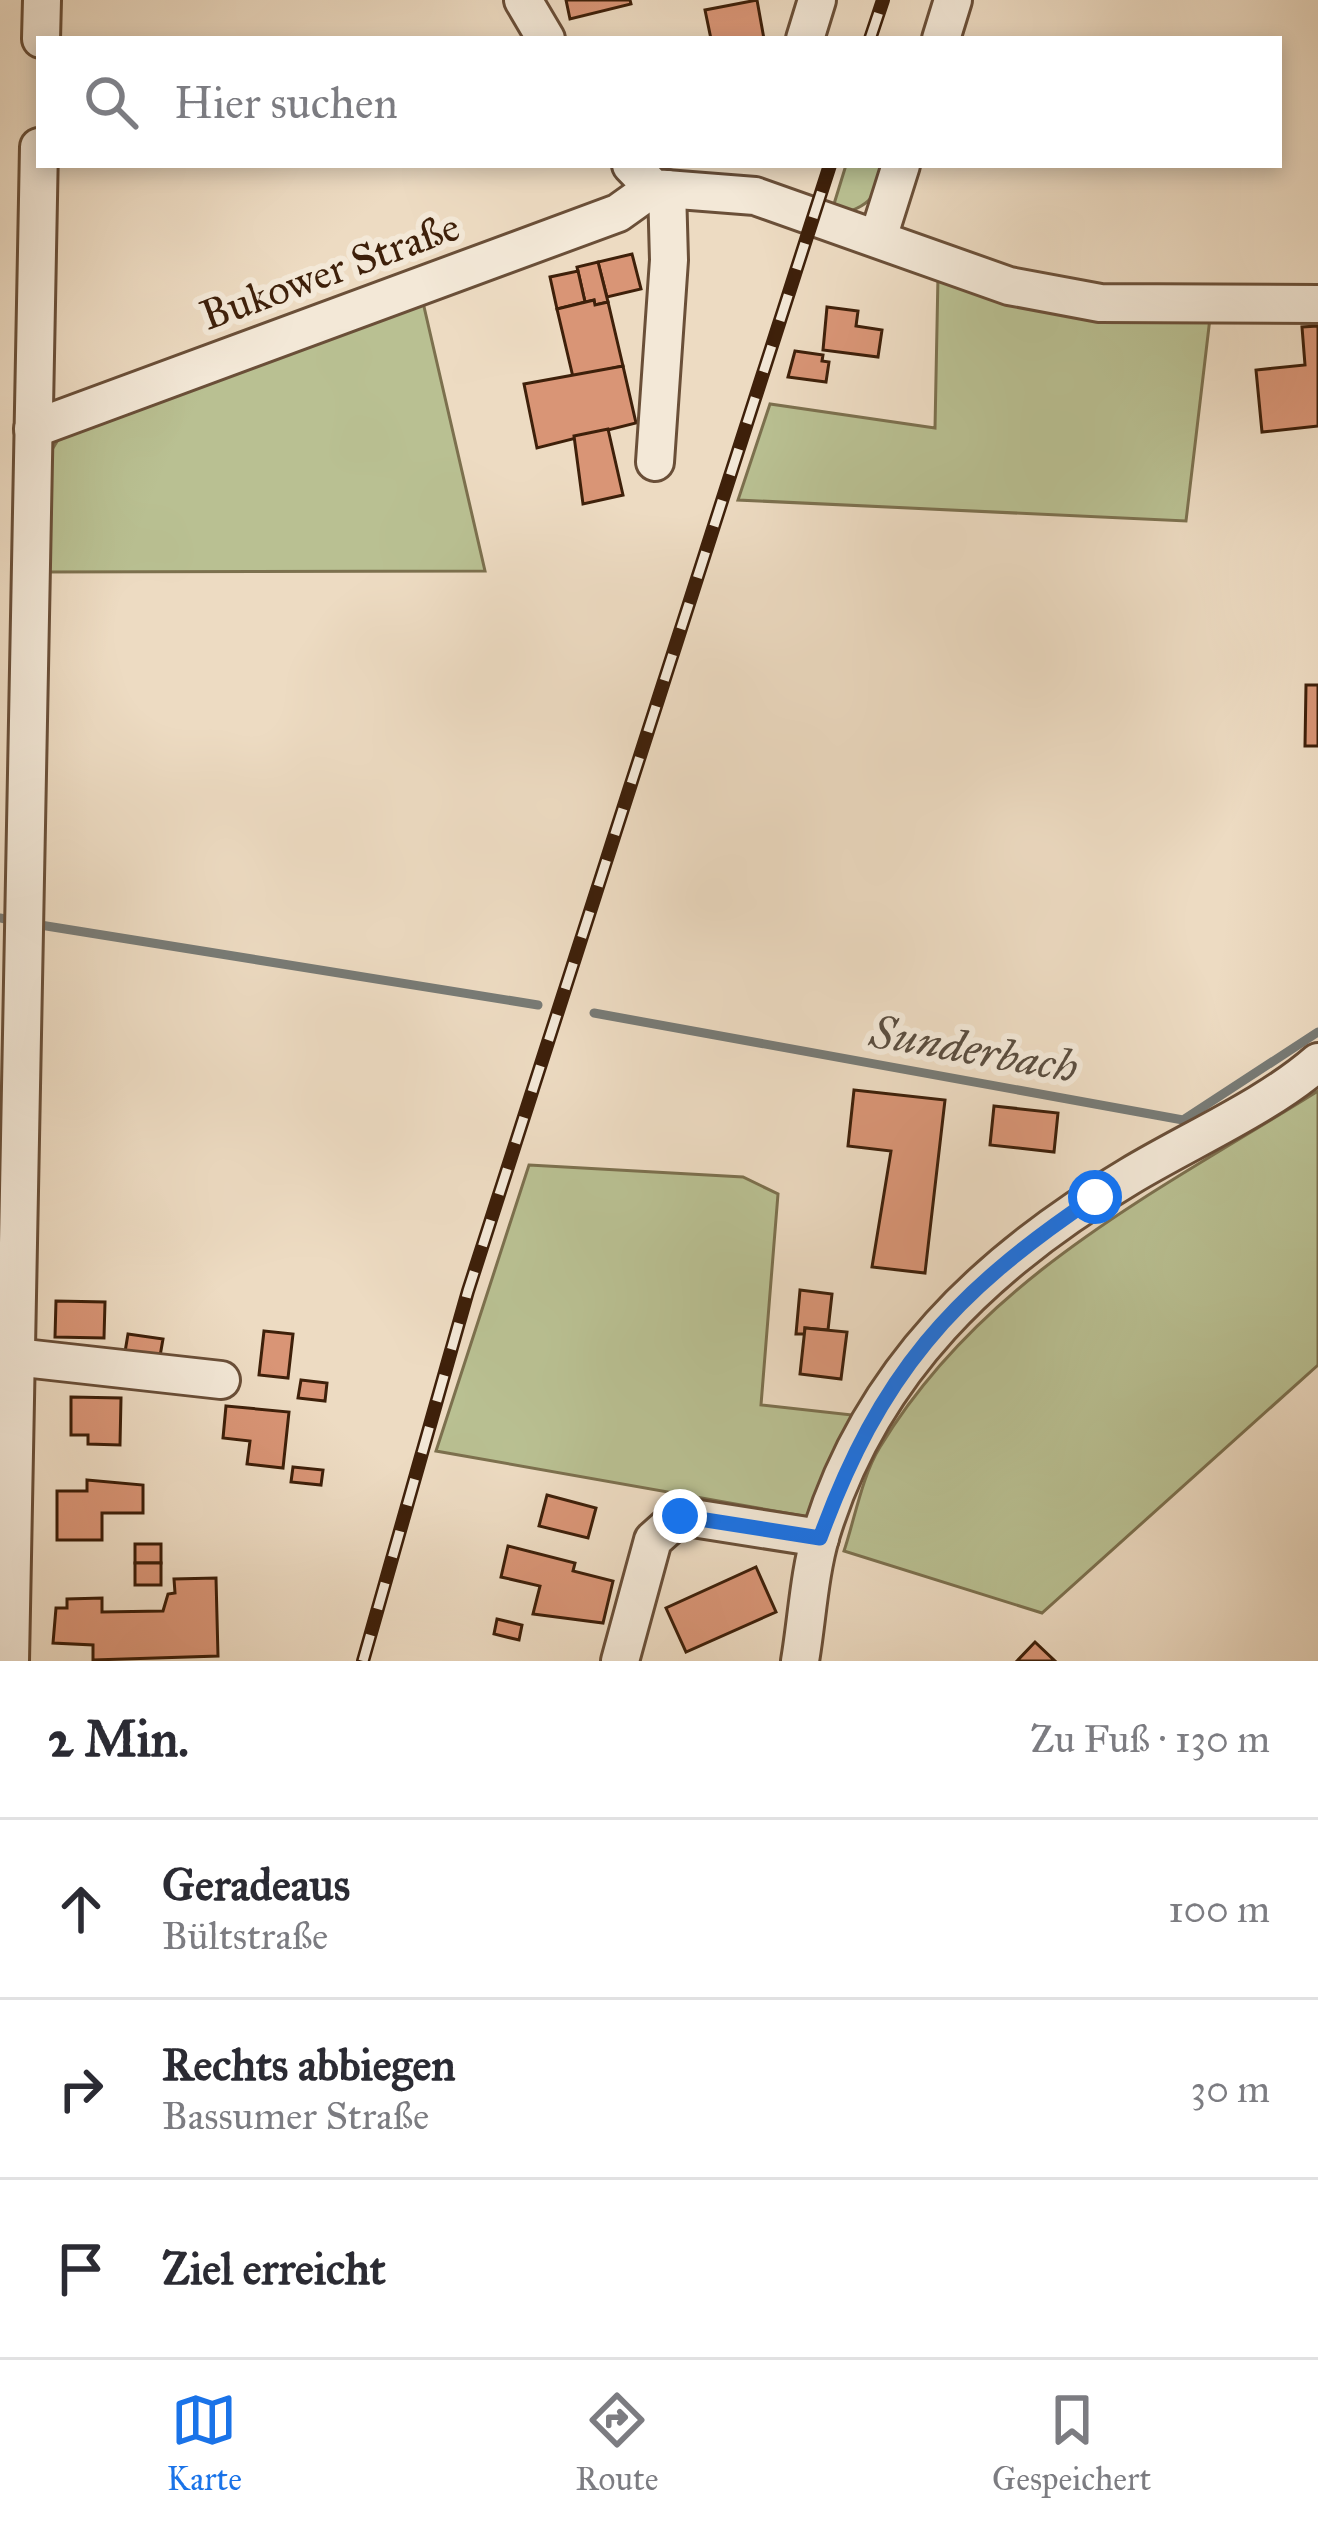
<!DOCTYPE html>
<html lang="de">
<head>
<meta charset="utf-8">
<style>
  :root { --surface:#fff; --page:#f7f7f7; --text:#2b2b33; --muted:#7c7c81; --line:#e1e1e2; --accent:#1a73e8 }
  body { margin:0; font-family:"IM FELL Great Primer",serif; background:var(--page); color:var(--text) }
  .stop { position:absolute; width:36px; height:36px; margin:-27px; border:9px solid #1a73e8; border-radius:50%; background:#fff }
  .stop.end { background:#1a73e8; border-color:#fff; box-shadow:0 3px 12px #0008 }
  .list { margin:0; padding:0; list-style:none }
  h2 { display:flex; justify-content:space-between; align-items:center; height:156px; margin:0; padding:0 48px; font-size:51px }
  h2 small { font-size:39px; font-weight:400; color:var(--muted) }
  .list li { display:grid; grid-template-columns:78px 1fr auto; gap:36px; align-items:center; box-sizing:border-box; height:180px; padding:0 48px; border-top:3px solid var(--line) }
  .list b { display:block; font-size:45px; white-space:nowrap }
  .list p { margin:0; font-size:39px; white-space:nowrap; color:var(--muted) }
  .list em { font-size:39px; font-style:normal; color:var(--muted) }
  .icon { flex:none; width:66px; height:66px; fill:none; stroke:currentColor; stroke-width:2; stroke-linecap:round; stroke-linejoin:round }
  .map { position:relative; flex:none; width:1318px; height:1661px; overflow:hidden }
  .search { position:absolute; background:var(--surface); box-shadow:0 6px 18px #0003; left:36px; right:36px; top:36px; height:132px; display:flex; align-items:center; gap:30px; box-sizing:border-box; padding:0 42px; border-radius:0px; color:var(--muted); font-size:45px }
  .sheet { height:696px; background:var(--surface) }
  nav { display:flex; justify-content:space-around; align-items:center; box-sizing:border-box; height:168px; border-top:3px solid var(--line); background:var(--surface); font-size:33px; color:var(--muted) }
  nav a { display:grid; justify-items:center; gap:6px }
  nav .on { color:var(--accent) }
  .map>svg:first-child { display:block }
  .green { fill:#b9c092; stroke:#7c704e; stroke-width:3 }
  .lines { fill:none; stroke-linecap:round; stroke-linejoin:round }
  .stream { stroke:#787b76; stroke-width:9 }
  .building { fill:#d99576; stroke:#3e200a; stroke-width:3 }
  .minor-casing { stroke:#6a4f38; stroke-width:42 }
  .minor { stroke:#f3e8d7; stroke-width:36 }
  .rail-casing { stroke:#3e200a; stroke-width:14 }
  .rail { stroke:#f3e8d7; stroke-width:9; stroke-dasharray:27; stroke-linecap:butt }
  .route { stroke:#1a73e8; stroke-width:15 }
  .labels { text-anchor:middle; dominant-baseline:central; stroke-width:12; stroke-linejoin:round; paint-order:stroke }
  .street-label { font-size:42px; fill:#3e200a; stroke:#f3e8d7 }
  .water-label { font-size:45px; font-style:italic; fill:#5b4e40; stroke:#f3e8d7 }
</style>
</head>
<body>
<div class="map">
<svg width="1318" height="1661" viewBox="0 0 1318 1661">
  <rect width="100%" height="100%" fill="#eddbc2"/>
  <filter id="stains"><feTurbulence type="fractalNoise" baseFrequency=".00167" numOctaves="4"/><feColorMatrix values="0 0 0 0 .2 0 0 0 0 .09 0 0 0 0 .02 0 0 0 .5 -.17"/></filter>
  <radialGradient id="worn" r=".72"><stop offset=".6" stop-color="#630" stop-opacity="0"/><stop offset="1" stop-color="#630" stop-opacity=".3"/></radialGradient>
  <g class="green">
    <path d="M 846,165 L 887,165 C 876,200 866,209 830,217 Z"/>
    <polygon points="938,276 1210,318 1186,521 738,500 770,404 935,428"/>
    <polygon points="422,298 485,571 40,572 45,461 61,435"/>
    <path d="M 1318,1091 L 1318,1365 L 1042,1613 L 844,1551 C 855,1518 862,1476 880,1447 C 983,1277 1155,1193 1318,1091 Z"/>
    <polygon points="529,1165 743,1177 778,1194 761,1405 852,1415 809,1517 436,1451"/>
  </g>
  <g class="lines">
    <g class="stream">
      <polyline points="0,918 5,919"/>
      <polyline points="34,924 538,1005"/>
      <polyline points="594,1013 1183,1120 1318,1032"/>
    </g>
  </g>
  <g class="building">
    <polygon points="566,0 630,0 631,4 570,19"/>
    <polygon points="757,0 764,39 711,39 705,10"/>
    <polygon points="632,254 641,289 607,297 598,262"/>
    <polygon points="598,262 608,302 595,305 594,300 585,302 577,267"/>
    <polygon points="578,271 585,302 557,309 550,277"/>
    <polygon points="594,300 595,305 608,302 623,366 573,377 557,309"/>
    <polygon points="827,307 858,311 856,326 882,330 878,357 823,350"/>
    <polygon points="1318,326 1318,426 1262,432 1256,370 1305,365 1302,327"/>
    <polygon points="795,351 823,355 822,361 829,362 826,382 788,377"/>
    <polygon points="623,366 636,423 537,448 524,384"/>
    <polygon points="608,429 623,495 583,504 574,436"/>
    <polygon points="1306,685 1318,685 1318,746 1305,746"/>
    <polygon points="854,1090 945,1100 925,1273 872,1267 891,1151 848,1146"/>
    <polygon points="994,1106 1058,1113 1054,1152 990,1145"/>
    <polygon points="800,1290 832,1294 828,1330 805,1328 805,1334 796,1334"/>
    <polygon points="56,1301 105,1302 104,1338 55,1337"/>
    <polygon points="805,1328 847,1332 841,1379 800,1374"/>
    <polygon points="264,1331 293,1334 288,1378 259,1375"/>
    <polygon points="128,1334 163,1339 160,1356 125,1352"/>
    <polygon points="301,1380 327,1383 325,1401 298,1398"/>
    <polygon points="71,1397 121,1398 120,1445 88,1444 88,1435 71,1435"/>
    <polygon points="226,1406 289,1412 283,1468 247,1464 250,1441 223,1438"/>
    <polygon points="293,1467 323,1470 321,1485 291,1482"/>
    <polygon points="87,1480 143,1485 143,1513 102,1513 102,1540 57,1540 57,1491 87,1491"/>
    <polygon points="547,1495 596,1508 588,1538 539,1526"/>
    <rect x="135" y="1544" width="26" height="19"/>
    <polygon points="508,1546 575,1563 573,1571 613,1581 603,1623 533,1614 540,1586 501,1577"/>
    <rect x="135" y="1563" width="26" height="22"/>
    <polygon points="756,1567 776,1612 686,1652 666,1608"/>
    <polygon points="216,1578 218,1656 93,1660 93,1645 53,1643 56,1608 67,1608 67,1599 102,1598 102,1612 163,1611 168,1594 175,1593 174,1579"/>
    <polygon points="497,1619 522,1625 519,1640 494,1634"/>
    <polygon points="1035,1642 1055,1661 1017,1661"/>
  </g>
  <g class="lines">
    <g class="minor-casing">
      <g id="minor">
        <polyline points="523,0 546,39"/>
        <polyline points="41,39 42,0"/>
        <polyline points="805,39 817,0"/>
        <polyline points="941,39 953,0"/>
        <polyline points="631,165 653,188 755,196 1009,286 1100,303 1318,304"/>
        <polyline points="878,238 901,165"/>
        <polyline points="33,429 618,213 653,188"/>
        <polyline points="655,462 669,260 667,189"/>
        <polyline points="15,1357 221,1380"/>
        <polyline points="10,1661 39,147"/>
        <polyline points="620,1661 653,1540 680,1516 820,1538"/>
        <path d="M 800,1661 C 807,1620 809,1574 821,1534 C 871,1371 987,1261 1130,1176 C 1188,1141 1268,1106 1318,1062"/>
      </g>
    </g>
    <use href="#minor" class="minor"/>
    <g class="rail-casing">
      <g id="rail">
        <polyline points="870,39 883,0"/>
        <polyline points="363,1661 468,1291 830,165"/>
      </g>
    </g>
    <use href="#rail" class="rail"/>
  </g>
  <g class="lines">
    <path class="route" d="M 680,1516 L 820,1538 C 880,1374 951,1294 1095,1197"/>
  </g>
  <g class="labels">
    <g class="street-label">
      <text transform="translate(330 271) rotate(-20)">Bukower Straße</text>
    </g>
    <g class="water-label">
      <text transform="translate(974 1049) rotate(10)">Sunderbach</text>
    </g>
  </g>
  <rect width="100%" height="100%" filter="url(#stains)"/>
  <rect width="100%" height="100%" fill="url(#worn)"/>
</svg>
<div class="stop" style="left:1095px;top:1197px"></div>
<div class="stop end" style="left:680px;top:1516px"></div>
<div class="search"><svg class="icon" aria-label="search" viewBox="0 0 24 24"><circle cx="10" cy="10" r="6"/><path d="M15 15l6 6"/></svg>Hier suchen</div>
</div>
<section class="sheet">
<h2>2 Min.<small>Zu Fuß · 130 m</small></h2>
<ul class="list">
<li><svg class="icon" aria-label="ahead" viewBox="0 0 24 24"><path d="M12 20V5M6 11l6-6 6 6"/></svg><div><b>Geradeaus</b><p>Bültstraße</p></div><em>100 m</em></li>
<li><svg class="icon" aria-label="right" viewBox="0 0 24 24"><path d="M7 20v-9h11M14 6l5 5-5 5"/></svg><div><b>Rechts abbiegen</b><p>Bassumer Straße</p></div><em>30 m</em></li>
<li><svg class="icon" aria-label="arrive" viewBox="0 0 24 24"><path d="M6 21V4h12l-3 4 3 4H6"/></svg><div><b>Ziel erreicht</b></div></li>
</ul>
</section>
<nav>
<a class="on"><svg class="icon" aria-label="map" viewBox="0 0 24 24"><path d="M3 6l6-2 6 2 6-2v14l-6 2-6-2-6 2zM9 4v14M15 6v14"/></svg>Karte</a>
<a><svg class="icon" aria-label="directions" viewBox="0 0 24 24"><path d="M12 3l9 9-9 9-9-9zM9 14v-3h6M13 9l2 2-2 2"/></svg>Route</a>
<a><svg class="icon" aria-label="saved" viewBox="0 0 24 24"><path d="M7 4h10v16l-5-4-5 4z"/></svg>Gespeichert</a>
</nav>
</body>
</html>
